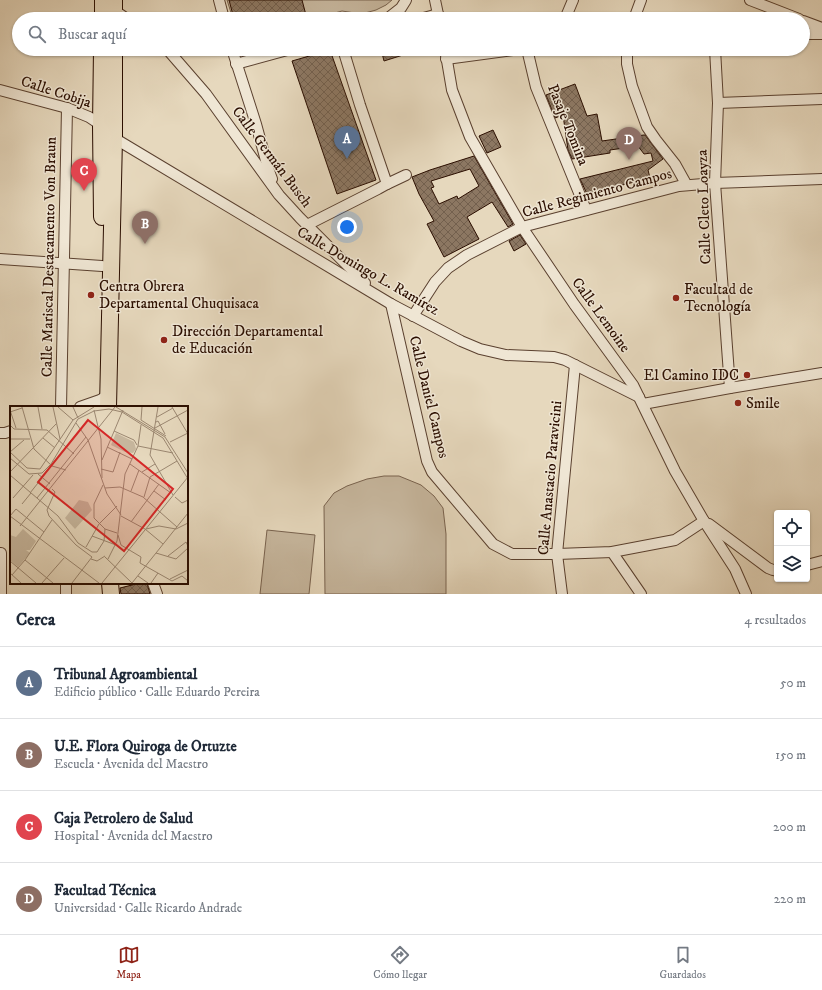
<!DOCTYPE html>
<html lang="es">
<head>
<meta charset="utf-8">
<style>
  :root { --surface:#fff; --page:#f2f2f3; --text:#1f2937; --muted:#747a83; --line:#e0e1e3; --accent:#8f2418 }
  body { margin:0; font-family:"IM FELL DW Pica",serif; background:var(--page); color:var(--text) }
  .controls { position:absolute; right:12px; bottom:12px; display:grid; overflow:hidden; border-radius:4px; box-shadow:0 1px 3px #0004 }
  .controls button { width:36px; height:36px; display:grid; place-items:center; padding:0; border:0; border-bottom:1px solid var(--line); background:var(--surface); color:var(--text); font:20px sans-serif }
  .you { position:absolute; left:347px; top:227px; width:14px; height:14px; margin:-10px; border:3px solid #fff; border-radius:50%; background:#1a73e8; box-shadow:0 0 0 6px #1a73e833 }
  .badge { display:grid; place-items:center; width:26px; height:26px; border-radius:50%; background:var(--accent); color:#fff; font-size:13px; font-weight:700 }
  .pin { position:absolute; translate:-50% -33px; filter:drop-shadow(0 1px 2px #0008) }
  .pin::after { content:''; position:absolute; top:21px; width:14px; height:12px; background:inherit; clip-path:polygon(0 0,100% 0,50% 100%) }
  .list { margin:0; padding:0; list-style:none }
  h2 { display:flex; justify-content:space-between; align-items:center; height:52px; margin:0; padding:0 16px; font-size:17px }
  h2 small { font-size:13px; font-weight:400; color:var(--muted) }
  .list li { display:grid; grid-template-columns:26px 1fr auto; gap:12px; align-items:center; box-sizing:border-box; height:72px; padding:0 16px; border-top:1px solid var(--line) }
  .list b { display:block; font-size:15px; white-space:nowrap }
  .list p { margin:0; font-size:13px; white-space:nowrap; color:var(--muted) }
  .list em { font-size:13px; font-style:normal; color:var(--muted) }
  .icon { flex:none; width:22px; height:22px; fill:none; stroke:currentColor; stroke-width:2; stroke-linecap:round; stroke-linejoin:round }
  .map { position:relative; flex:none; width:822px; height:594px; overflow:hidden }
  .search { position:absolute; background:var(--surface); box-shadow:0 1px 3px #0004; left:12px; right:12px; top:12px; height:44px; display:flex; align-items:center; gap:10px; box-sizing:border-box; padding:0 14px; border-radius:22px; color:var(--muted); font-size:15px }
  .sheet { height:340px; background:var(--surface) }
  nav { display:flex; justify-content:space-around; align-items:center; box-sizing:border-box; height:56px; border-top:1px solid var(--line); background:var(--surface); font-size:11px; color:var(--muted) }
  nav a { display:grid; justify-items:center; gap:2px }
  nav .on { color:var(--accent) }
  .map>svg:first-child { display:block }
  .pitch { fill:#c6b69d; stroke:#78624e }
  .building { fill:url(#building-cross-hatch); stroke:#2b0e00; fill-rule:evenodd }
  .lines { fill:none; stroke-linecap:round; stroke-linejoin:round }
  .minor-casing { stroke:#5a402f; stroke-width:12 }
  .primary-casing { stroke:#2b0e00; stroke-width:18 }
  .minor { stroke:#efe6d4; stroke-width:10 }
  .primary { stroke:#e6d8bd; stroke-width:16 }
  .poi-dot { fill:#8f2418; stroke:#efe6d4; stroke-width:1.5 }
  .labels { text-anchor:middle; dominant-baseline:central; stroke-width:3; stroke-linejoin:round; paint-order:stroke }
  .street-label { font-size:15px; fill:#2b0e00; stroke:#efe6d4 }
  .poi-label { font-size:15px; fill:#2b0e00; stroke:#efe6d4; text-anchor:start }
  .inset-road { fill:none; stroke:#9b8771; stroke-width:1 }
  .view { fill:#d62828; fill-opacity:0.15; stroke:#d62828; stroke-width:2 }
  .inset-edge { fill:none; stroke:#2b0e00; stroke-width:2 }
</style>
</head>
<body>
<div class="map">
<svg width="822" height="594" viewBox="0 0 822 594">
  <defs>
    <pattern id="building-cross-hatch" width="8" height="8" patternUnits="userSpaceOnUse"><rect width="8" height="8" fill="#8c7762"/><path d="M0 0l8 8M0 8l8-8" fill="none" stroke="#73604e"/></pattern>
  </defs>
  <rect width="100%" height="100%" fill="#e6d8bd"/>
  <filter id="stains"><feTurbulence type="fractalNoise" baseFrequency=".005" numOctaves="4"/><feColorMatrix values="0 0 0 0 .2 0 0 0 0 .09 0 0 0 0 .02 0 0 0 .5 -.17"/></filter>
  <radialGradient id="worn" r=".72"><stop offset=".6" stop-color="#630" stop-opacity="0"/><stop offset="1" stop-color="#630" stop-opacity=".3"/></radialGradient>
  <g class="pitch">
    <polygon points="227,0 392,0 386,5 376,10 365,13 355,13 342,11 313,19 233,19"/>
    <polygon points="384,476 399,476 421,485 434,496 443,508 446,534 446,594 325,594 324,506 334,493 347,486 367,479"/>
    <polygon points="267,530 315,535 309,594 260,594"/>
  </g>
  <g class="building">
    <polygon points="229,0 302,0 307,19 234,19"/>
    <polygon points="381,49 402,49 403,55 384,61"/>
    <polygon points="330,50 376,180 337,194 292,61"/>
    <polygon points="575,84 587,116 597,114 602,141 644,135 645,135 663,159 648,170 650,178 587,194 580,179 653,161 651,153 644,154 638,146 610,150 610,153 572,159 568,150 563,115 555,118 546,95"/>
    <polygon points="493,130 501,147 487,153 479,136"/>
    <path d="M 474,156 L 513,224 L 508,227 L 492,202 L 467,217 L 479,239 L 444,257 L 427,224 L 434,221 L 419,194 L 412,177 L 430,170 ZM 470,169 L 479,186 L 458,199 L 457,196 L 439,204 L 431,188 L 434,187 L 431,181 Z"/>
    <polygon points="520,235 526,244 514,251 509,241"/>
    <polygon points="140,583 147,583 150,594 121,594 120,588"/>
  </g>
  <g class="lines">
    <g class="minor-casing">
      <g id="minor">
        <polyline points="219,0 224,19"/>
        <polyline points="435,0 439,19"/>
        <polyline points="750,0 799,19"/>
        <polyline points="111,8 127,19"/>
        <polyline points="387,19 401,8 406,0"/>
        <polyline points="420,19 438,14"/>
        <polyline points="565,19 573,0"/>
        <polyline points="634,19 641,0"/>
        <polyline points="803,21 822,28"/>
        <polyline points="803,34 822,34"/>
        <polyline points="167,49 206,94 279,195 300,218 365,283"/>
        <polyline points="232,49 256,124 268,168 272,179"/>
        <polyline points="445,49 452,90 470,137 522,227 574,304 633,385 675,471 704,521 735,569 746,594"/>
        <polyline points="527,49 536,87 586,210"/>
        <polyline points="627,49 627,64 632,86 647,127 656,140 675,164 685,182 686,185"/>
        <polyline points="715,49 718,103 715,183 730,388"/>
        <polyline points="446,59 520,49"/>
        <polyline points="236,64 291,49"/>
        <polyline points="0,90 67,108 89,117 101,125 114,138 391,304 461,341 480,349 506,355 554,357 565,360 639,397"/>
        <polyline points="718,103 822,99"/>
        <polyline points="387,184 406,175"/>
        <polyline points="307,225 378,189 387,184 360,105 343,49"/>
        <polyline points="0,259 102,266"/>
        <polyline points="391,304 427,461 432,472 493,544 512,554 557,554 612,552 675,540 704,521"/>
        <polyline points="413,316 435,282 448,268 467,255 522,227 679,186 715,183 822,179"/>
        <polyline points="643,404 730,388 822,373"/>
        <polyline points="61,407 67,108"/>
        <polyline points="80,407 100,400 108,395"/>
        <polyline points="0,433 5,433 11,431"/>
        <polyline points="709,524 768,568 773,570 777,571"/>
        <polyline points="612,552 641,594"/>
        <polyline points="1,553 1,594"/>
        <polyline points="807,565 822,561"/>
        <polyline points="153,583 157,594"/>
        <polyline points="66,594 66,583"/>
        <polyline points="562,594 557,554 575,365"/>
      </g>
    </g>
    <g class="primary-casing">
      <g id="primary">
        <polyline points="114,0 114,19"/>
        <polyline points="103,19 103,0"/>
        <polyline points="102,217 101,125 102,49"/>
        <polyline points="108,407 114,138 114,49"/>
        <polyline points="110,583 111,594"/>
      </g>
    </g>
    <use href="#minor" class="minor"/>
    <use href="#primary" class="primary"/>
  </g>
  <g class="poi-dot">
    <circle cx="91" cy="295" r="4"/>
    <circle cx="676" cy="298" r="4"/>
    <circle cx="164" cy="340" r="4"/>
    <circle cx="747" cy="375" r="4"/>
    <circle cx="738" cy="403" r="4"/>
  </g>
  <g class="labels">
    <g class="street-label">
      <text transform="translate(56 92) rotate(18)">Calle Cobija</text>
      <text transform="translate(568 125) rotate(68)">Pasaje Tomina</text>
      <text transform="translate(272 157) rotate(53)">Calle Germán Busch</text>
      <text transform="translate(597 193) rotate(-15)">Calle Regimiento Campos</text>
      <text transform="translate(704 207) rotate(-92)">Calle Cleto Loayza</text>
      <text transform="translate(49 257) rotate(-89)">Calle Mariscal Destacamento Von Braun</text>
      <text transform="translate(368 271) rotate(30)">Calle Domingo L. Ramírez</text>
      <text transform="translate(601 315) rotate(54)">Calle Lemoine</text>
      <text transform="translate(429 397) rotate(76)">Calle Daniel Campos</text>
      <text transform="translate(550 478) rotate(-85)">Calle Anastacio Paravicini</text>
    </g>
    <g class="poi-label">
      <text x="99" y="286">Centra Obrera<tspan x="99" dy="17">Departamental Chuquisaca</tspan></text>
      <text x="684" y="289">Facultad de<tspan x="684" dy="17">Tecnología</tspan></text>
      <text x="172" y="331">Dirección Departamental<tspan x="172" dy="17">de Educación</tspan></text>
      <text x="739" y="375" text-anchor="end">El Camino IDC</text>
      <text x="746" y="403">Smile</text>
    </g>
  </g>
  <g transform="translate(10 406)">
    <rect width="178" height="178" fill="#e6d8bd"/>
    <path d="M 13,123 L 26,135 L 20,144 L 16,144 L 20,147 L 8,161 L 0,154 L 0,129 L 6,131 Z" fill="#c6b69d"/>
    <path d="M 106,27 L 124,36 L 126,43 L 123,47 L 115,46 L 101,39 ZM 69,94 L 78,96 L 82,104 L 65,123 L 55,112 Z" fill="#c6b69d"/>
    <path class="inset-road" d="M 12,1 L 24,43 L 42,60 L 56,64M 28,1 L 32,23M 43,1 L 50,33M 48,1 L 63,14M 63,1 L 68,12M 106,1 L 155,31 L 178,67M 148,1 L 140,49 L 163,89M 162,1 L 178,28M 0,4 L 6,22M 84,4 L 91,33 L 92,72M 0,6 L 12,2M 147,11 L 163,2M 131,14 L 156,30M 131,14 L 132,1M 146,16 L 148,15 L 155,28M 66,17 L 78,34 L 97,88 L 111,109M 0,19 L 4,23 L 37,24 L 64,48M 145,22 L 178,4M 104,25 L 124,34 L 127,39M 33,32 L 45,42M 0,33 L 20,33M 160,36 L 178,27M 128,40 L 163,47M 97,41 L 122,53M 0,46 L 14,34M 0,46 L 17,62 L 30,63 L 63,14 L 84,1M 0,52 L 19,68 L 32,67 L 41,58 L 68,13 L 84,5 L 99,3 L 112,6 L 153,32 L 178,73M 92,54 L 113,4M 120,58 L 161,87M 91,63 L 103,66 L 110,46M 0,66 L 46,18M 132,66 L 145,58M 28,68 L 40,78M 0,69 L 48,110 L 68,137 L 82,146 L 87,146 L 94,135 L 95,123M 93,79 L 84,98 L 84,112 L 95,123 L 107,127M 95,82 L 110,81 L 133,91 L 167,121M 42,83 L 45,86 L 37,104 L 39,110 L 66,139 L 82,151 L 62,177M 121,85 L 129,64M 144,85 L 156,94M 20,87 L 32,72M 134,91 L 140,71 L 167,55M 165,91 L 172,97 L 178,94M 3,92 L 23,69M 27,92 L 76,31M 12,98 L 21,87M 0,110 L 6,103 L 34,126M 0,110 L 89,177M 111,110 L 135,123 L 153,138M 121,116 L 149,78M 10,120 L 105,1M 136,123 L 149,120 L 166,123 L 178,117M 108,129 L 111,139 L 131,151 L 130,157 L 162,175M 82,130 L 106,139M 76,141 L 89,118 L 107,100M 146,147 L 166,153 L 178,142M 158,150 L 176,136 L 178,140M 95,151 L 122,177M 81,153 L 87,155 L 95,150M 98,153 L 107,135 L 115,68 L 128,40 L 131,19M 15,154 L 43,177M 0,155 L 26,177M 0,167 L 11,177M 2,169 L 15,154 L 42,114M 128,170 L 138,177M 160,173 L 178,164M 162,175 L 172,170 L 178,175M 32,177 L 54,152M 92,177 L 178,71M 122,177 L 178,107M 141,177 L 148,167"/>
    <path class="view" d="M 78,14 L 163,83 L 114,145 L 28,76 Z"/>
    <rect width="178" height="178" class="inset-edge"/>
  </g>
  <rect width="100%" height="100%" filter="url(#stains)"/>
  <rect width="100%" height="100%" fill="url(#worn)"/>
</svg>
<div class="controls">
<button><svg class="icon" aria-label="locate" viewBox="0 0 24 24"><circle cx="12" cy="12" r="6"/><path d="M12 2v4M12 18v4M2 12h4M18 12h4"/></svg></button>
<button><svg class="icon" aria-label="layers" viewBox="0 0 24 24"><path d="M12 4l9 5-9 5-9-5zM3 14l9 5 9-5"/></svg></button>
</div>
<div class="you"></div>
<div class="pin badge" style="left:347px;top:159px;background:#5c6f8a">A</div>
<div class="pin badge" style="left:145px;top:244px;background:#8d6e63">B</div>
<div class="pin badge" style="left:84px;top:191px;background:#e0444e">C</div>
<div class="pin badge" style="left:629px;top:160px;background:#8d6e63">D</div>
<div class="search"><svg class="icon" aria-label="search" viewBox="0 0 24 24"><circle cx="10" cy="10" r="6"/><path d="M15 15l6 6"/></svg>Buscar aquí</div>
</div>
<section class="sheet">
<h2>Cerca<small>4 resultados</small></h2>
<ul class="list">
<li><span class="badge" style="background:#5c6f8a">A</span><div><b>Tribunal Agroambiental</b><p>Edificio público · Calle Eduardo Pereira</p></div><em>50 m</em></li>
<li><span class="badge" style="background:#8d6e63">B</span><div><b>U.E. Flora Quiroga de Ortuzte</b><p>Escuela · Avenida del Maestro</p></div><em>150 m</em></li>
<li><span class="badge" style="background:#e0444e">C</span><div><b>Caja Petrolero de Salud</b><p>Hospital · Avenida del Maestro</p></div><em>200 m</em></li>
<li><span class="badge" style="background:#8d6e63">D</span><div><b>Facultad Técnica</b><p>Universidad · Calle Ricardo Andrade</p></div><em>220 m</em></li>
</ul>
</section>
<nav>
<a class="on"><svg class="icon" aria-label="map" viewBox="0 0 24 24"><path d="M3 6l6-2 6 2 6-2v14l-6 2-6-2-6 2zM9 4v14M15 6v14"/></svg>Mapa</a>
<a><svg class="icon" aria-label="directions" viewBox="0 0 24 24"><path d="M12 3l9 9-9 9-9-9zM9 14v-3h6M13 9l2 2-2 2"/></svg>Cómo llegar</a>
<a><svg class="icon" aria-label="saved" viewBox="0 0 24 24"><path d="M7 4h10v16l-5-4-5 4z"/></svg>Guardados</a>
</nav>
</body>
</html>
